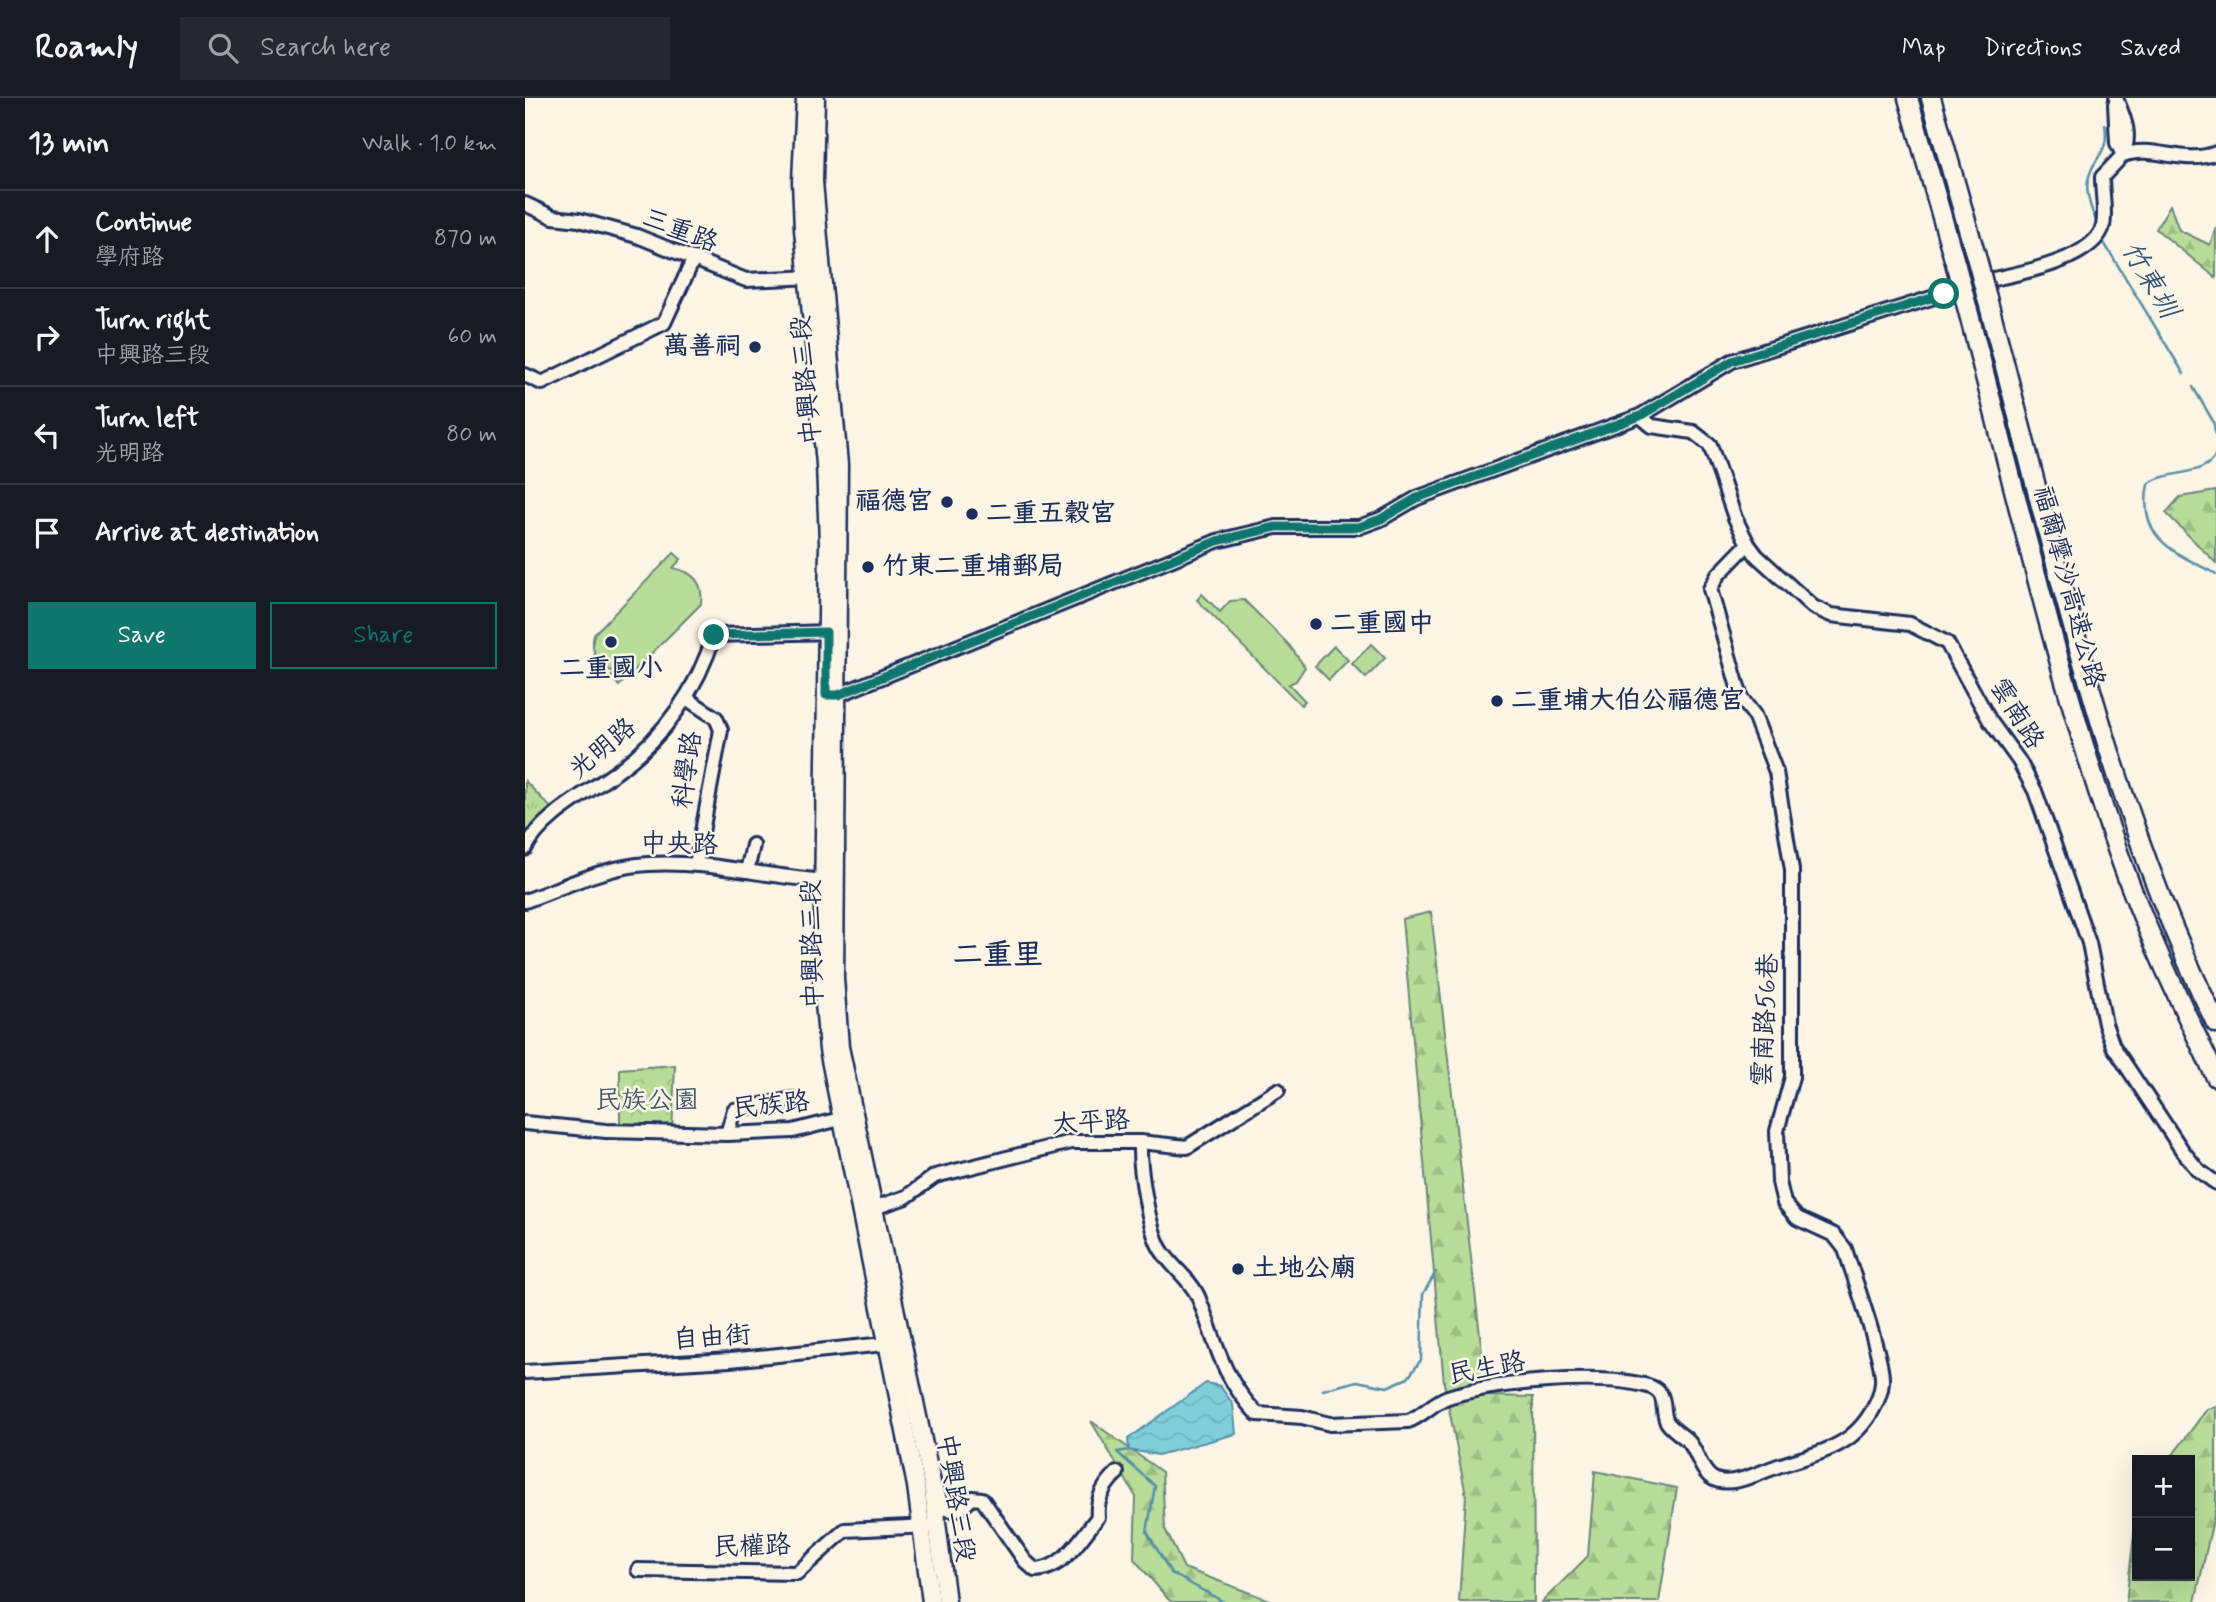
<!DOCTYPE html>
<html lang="en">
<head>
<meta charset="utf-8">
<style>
  :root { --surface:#171b24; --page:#242831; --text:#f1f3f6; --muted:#9ea1a6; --line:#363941; --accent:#0f766e }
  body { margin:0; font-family:Mynerve,"LXGW WenKai TC",sans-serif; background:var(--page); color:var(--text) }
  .controls { position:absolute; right:21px; bottom:21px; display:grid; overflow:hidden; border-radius:0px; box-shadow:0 7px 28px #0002 }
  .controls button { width:63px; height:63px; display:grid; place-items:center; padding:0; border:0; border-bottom:2px solid var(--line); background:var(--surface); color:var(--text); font:35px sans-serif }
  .stop { position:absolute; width:21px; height:21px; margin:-16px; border:5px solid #0f766e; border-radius:50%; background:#fff }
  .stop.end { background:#0f766e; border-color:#fff; box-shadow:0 2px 7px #0008 }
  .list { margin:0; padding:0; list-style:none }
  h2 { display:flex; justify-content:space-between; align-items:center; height:91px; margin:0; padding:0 28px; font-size:30px }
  h2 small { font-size:23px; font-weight:400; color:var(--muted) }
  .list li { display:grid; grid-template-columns:46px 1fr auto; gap:21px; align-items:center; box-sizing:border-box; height:98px; padding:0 28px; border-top:2px solid var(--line) }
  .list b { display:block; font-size:26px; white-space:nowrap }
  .list p { margin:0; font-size:23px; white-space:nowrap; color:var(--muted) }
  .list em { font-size:23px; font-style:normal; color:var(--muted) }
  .actions { display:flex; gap:14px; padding:21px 28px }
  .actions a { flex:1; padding:16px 0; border:2px solid var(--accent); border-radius:0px; text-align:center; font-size:24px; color:var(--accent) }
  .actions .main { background:var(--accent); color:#fff }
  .icon { flex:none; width:38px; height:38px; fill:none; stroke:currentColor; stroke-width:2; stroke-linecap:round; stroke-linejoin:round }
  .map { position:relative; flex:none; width:1691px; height:1504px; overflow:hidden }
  header { display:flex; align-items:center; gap:42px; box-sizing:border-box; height:98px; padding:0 35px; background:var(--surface); border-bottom:2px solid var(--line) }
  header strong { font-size:33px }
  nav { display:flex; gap:38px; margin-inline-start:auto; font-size:24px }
  .search { width:490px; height:63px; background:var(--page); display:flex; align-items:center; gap:18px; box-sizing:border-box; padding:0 24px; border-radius:0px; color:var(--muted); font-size:26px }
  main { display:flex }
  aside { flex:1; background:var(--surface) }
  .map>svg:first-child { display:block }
  .grass { fill:url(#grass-tufts); stroke:#6a867b; stroke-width:2 }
  .forest { fill:url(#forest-firs); stroke:#6a867b; stroke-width:2 }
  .park { fill:url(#park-crowns); stroke:#6a867b; stroke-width:2 }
  .garden { fill:#b8dd98; stroke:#6a867b; stroke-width:2 }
  .water { fill:url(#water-waves); stroke:#578fa9; stroke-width:2 }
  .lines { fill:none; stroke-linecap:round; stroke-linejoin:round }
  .stream { stroke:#578fa9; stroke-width:2.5 }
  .minor-tunnel { stroke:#cfcdca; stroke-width:12; stroke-dasharray:12 6; stroke-linecap:butt }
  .minor-casing { stroke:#1b2f5e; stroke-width:18 }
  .major-casing { stroke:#1b2f5e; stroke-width:21 }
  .highway-casing { stroke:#1b2f5e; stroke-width:23 }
  .minor { stroke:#fcf5e5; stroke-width:12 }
  .major { stroke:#fcf5e5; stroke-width:16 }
  .highway { stroke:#fcf5e5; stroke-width:18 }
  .highway-bridge-casing { stroke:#1b2f5e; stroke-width:23; stroke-linecap:butt }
  .highway-bridge { stroke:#fcf5e5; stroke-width:18 }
  .route { stroke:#0f766e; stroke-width:9 }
  .poi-dot { fill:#1b2f5e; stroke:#fcf5e5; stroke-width:2.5 }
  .labels { text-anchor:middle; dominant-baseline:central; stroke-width:5; stroke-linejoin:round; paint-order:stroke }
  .street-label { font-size:26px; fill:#1b2f5e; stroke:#fcf5e5 }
  .poi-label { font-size:26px; font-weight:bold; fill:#1b2f5e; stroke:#fcf5e5; text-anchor:start }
  .park-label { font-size:26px; fill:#425a6c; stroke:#fcf5e5 }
  .water-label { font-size:28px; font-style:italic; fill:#34577d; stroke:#fcf5e5 }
  .quarter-label { font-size:30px; font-weight:bold; fill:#1b2f5e; stroke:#fcf5e5 }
</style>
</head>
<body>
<header>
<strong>Roamly</strong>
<div class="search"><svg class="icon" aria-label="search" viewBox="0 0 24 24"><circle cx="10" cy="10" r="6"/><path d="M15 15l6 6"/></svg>Search here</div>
<nav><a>Map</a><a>Directions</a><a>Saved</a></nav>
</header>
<main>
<aside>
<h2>13 min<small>Walk · 1.0 km</small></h2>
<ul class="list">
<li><svg class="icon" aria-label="ahead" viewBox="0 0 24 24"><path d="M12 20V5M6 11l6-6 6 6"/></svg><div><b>Continue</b><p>學府路</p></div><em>870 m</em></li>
<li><svg class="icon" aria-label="right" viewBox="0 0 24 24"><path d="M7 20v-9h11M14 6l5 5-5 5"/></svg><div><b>Turn right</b><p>中興路三段</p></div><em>60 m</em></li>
<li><svg class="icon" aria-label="left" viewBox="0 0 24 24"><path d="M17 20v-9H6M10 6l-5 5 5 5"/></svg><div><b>Turn left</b><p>光明路</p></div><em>80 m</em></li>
<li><svg class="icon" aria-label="arrive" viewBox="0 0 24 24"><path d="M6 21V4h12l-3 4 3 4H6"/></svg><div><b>Arrive at destination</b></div></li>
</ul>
<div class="actions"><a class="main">Save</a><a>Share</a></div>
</aside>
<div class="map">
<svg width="1691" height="1504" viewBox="0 0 1691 1504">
  <defs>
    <pattern id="grass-tufts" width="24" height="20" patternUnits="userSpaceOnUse" patternTransform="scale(1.75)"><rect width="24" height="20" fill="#b8dd98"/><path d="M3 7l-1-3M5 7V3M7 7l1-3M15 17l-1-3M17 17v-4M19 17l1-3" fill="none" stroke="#9ebe85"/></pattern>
    <pattern id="forest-firs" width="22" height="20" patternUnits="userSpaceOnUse" patternTransform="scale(1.75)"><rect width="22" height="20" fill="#b8dd98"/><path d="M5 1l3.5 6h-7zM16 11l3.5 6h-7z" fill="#9ebe85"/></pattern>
    <pattern id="park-crowns" width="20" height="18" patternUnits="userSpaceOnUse" patternTransform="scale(1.75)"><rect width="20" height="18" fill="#b8dd98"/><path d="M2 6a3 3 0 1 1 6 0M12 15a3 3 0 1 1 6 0" fill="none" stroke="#9ebe85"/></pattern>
    <pattern id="water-waves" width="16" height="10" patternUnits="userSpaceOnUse" patternTransform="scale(1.75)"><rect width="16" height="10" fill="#7fcfdb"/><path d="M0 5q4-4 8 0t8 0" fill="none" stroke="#6db2be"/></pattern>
  </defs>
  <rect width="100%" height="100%" fill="#fcf5e5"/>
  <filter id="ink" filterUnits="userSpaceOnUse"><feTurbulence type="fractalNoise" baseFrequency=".0143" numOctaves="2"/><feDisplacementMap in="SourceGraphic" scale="14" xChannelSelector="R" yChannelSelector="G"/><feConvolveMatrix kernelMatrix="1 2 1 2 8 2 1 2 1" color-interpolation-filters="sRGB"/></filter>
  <g filter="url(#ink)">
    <polygon class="grass" points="0,683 27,711 0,738"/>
    <g class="forest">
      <polygon points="1645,107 1654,132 1685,147 1691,129 1691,180 1631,131"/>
      <polygon points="1691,393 1691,465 1641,415 1655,399"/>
      <polygon points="906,814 962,1298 1008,1299 1009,1504 934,1504 941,1397 919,1285 877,821"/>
      <polygon points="1691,1309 1691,1408 1670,1504 1601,1504 1612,1411 1612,1478 1665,1478 1665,1362 1644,1362 1682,1311"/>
      <polygon points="566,1323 637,1374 640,1431 659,1470 749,1504 647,1504 643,1501 609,1461 611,1399"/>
      <polygon points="1070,1373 1152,1390 1134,1504 1017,1504 1063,1458"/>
    </g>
    <polygon class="park" points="150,967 147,1036 95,1035 95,971"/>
    <g class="garden">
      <path d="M 149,455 L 156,461 L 148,470 C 168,474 179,484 176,506 L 94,588 L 86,579 L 91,574 C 72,571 65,553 69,536 Z"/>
      <polygon points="677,496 695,514 705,503 719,502 764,547 780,569 771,583 764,586 780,603 776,607 672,502"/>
      <polygon points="846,546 860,560 841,580 827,566"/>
      <polygon points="809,548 823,562 804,582 790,568"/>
    </g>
    <polygon class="water" points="681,1285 695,1288 708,1306 711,1336 633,1357 604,1352 603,1341"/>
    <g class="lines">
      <g class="stream">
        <path d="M 1572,126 C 1567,113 1560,96 1563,82 C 1568,57 1585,58 1580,26"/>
        <polyline points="1578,143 1659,276"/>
        <polyline points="1668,289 1688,323 1691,337"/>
        <path d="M 1691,356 C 1680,380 1643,371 1623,386 C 1612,441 1650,455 1691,476"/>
        <polyline points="798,1292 832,1283 862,1289 883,1280 896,1262 898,1196 911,1174"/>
        <polyline points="604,1352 592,1354 630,1388 622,1434 646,1475 699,1504"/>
      </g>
      <polyline class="minor-tunnel" points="1419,196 1465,182"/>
      <g class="minor-casing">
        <g id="minor">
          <path d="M 1591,0 C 1599,20 1607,36 1598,57"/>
          <polyline points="1590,6 1592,45 1598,57"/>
          <polyline points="0,106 28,119 54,122 112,138 221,182 289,179"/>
          <path d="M 1468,181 C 1497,175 1569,161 1578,128 C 1581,114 1577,95 1577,79 L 1598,57 C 1628,46 1659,68 1691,55"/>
          <polyline points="0,277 17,285 139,225 169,160"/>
          <polyline points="1115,318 1127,328 1168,334 1185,347 1210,420 1223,446 1232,458 1288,509 1306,517 1385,526 1422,545 1465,623 1494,663 1510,693 1564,845 1580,926 1588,948 1657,1052 1673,1072 1691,1085"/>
          <polyline points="305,597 313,597 692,443 751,429 834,429 856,421 892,400 1115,318 1207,263 1419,196"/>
          <polyline points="161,600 191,620 196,632 171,766"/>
          <path d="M 0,751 C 18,716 64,695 94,672 C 139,639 173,590 189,537 L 309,534"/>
          <polyline points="222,773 228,747"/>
          <path d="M 0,803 C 39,789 81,768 123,766 C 184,762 244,780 304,783"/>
          <polyline points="0,1025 81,1033 202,1036 268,1033 323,1019"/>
          <polyline points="202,1036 209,1012 268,1001"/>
          <path d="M 615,1044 C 614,1069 623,1128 635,1150 C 645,1168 667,1182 674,1201 C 692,1246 696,1278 732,1316 L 777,1319 L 805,1326 L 883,1323 C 898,1318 908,1304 923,1299 C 971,1284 1076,1275 1123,1288 C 1143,1294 1136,1308 1141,1322 C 1145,1331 1158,1337 1164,1344 C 1173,1355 1175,1372 1187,1380 C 1204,1391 1236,1374 1253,1368 C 1277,1360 1306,1354 1326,1338 C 1341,1326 1356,1303 1357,1284 C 1359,1262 1328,1177 1320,1151 L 1309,1137 L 1272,1120 L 1259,1105 L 1254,1084 L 1252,1033 L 1267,979 L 1267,772 L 1251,674 L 1229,617 L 1216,600 L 1185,491 L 1193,477 L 1223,446"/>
          <polyline points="343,1112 381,1099 410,1078 546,1044 615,1044 662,1049 753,992"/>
          <polyline points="0,1274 205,1262 369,1245"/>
          <path d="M 413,1394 L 417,1409 C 429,1416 439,1409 447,1400 L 457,1401 L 500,1463 L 510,1472 C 538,1472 556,1440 573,1419 C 571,1401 579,1387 592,1375"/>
          <polyline points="113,1472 272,1475 320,1432 405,1428"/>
        </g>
      </g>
      <g class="major-casing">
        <g id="major">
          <polyline points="280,0 276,83 278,131 300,366 303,445 297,881 303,952 391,1388 406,1504"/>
          <polyline points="291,0 289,84 314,367 310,880 315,949 407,1385 422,1504"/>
        </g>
      </g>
      <g class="highway-casing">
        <g id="highway">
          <polyline points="1383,0 1431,168"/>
          <polyline points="1406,0 1452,162"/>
          <path d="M 1462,200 C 1528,444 1579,698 1691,925"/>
          <path d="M 1441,205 C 1489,387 1531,572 1592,751 C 1619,829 1655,904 1691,979"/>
        </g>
      </g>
      <use href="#minor" class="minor"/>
      <use href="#major" class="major"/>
      <use href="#highway" class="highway"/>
      <g class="highway-bridge-casing">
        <g id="highway-bridge">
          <polyline points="1452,162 1462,200"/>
          <polyline points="1431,168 1441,205"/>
        </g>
      </g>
      <use href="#highway-bridge" class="highway-bridge"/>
    </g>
  </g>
  <g class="lines" filter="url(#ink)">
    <polyline class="route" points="189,537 301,534 301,597 313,597 692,443 751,429 834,429 856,421 892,400 1115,318 1207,263 1419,196"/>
  </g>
  <g class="poi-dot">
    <circle cx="230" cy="249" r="7"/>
    <circle cx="422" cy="404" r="7"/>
    <circle cx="447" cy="416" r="7"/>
    <circle cx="343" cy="469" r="7"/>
    <circle cx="791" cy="526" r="7"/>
    <circle cx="86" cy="544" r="7"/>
    <circle cx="972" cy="603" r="7"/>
    <circle cx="713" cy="1171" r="7"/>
  </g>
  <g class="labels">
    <g class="street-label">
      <text transform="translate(155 133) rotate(21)">三重路</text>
      <text transform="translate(282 282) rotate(-95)">中興路三段</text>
      <text transform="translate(1543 489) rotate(75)">福爾摩沙高速公路</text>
      <text transform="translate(1491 616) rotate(58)">雲南路</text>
      <text transform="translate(78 651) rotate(-40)">光明路</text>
      <text transform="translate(163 672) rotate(-82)">科學路</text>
      <text transform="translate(154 747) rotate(1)">中央路</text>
      <text transform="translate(288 846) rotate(-91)">中興路三段</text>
      <text transform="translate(1241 922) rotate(-87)">雲南路56巷</text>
      <text transform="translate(246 1008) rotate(-6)">民族路</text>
      <text transform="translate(566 1025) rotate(-4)">太平路</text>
      <text transform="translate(187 1240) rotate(-4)">自由街</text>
      <text transform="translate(962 1271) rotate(-11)">民生路</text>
      <text transform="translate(430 1400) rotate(81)">中興路三段</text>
      <text transform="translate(227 1449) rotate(-2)">民權路</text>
    </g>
    <g class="poi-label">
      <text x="216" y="249" text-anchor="end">萬善祠</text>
      <text x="408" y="404" text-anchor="end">福德宮</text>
      <text x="461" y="416">二重五穀宮</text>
      <text x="357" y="469">竹東二重埔郵局</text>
      <text x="805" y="526">二重國中</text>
      <text x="86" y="571" text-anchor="middle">二重國小</text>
      <text x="986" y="603">二重埔大伯公福德宮</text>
      <text x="727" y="1171">土地公廟</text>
    </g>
    <g class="park-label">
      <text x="122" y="1003">民族公園</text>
    </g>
    <g class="water-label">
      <text transform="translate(1624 182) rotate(59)">竹東圳</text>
    </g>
    <g class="quarter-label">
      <text x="473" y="857">二重里</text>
    </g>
  </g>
</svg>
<div class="controls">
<button>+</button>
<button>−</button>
</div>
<div class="stop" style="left:1419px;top:196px"></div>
<div class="stop end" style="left:189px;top:537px"></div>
</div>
</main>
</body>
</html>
